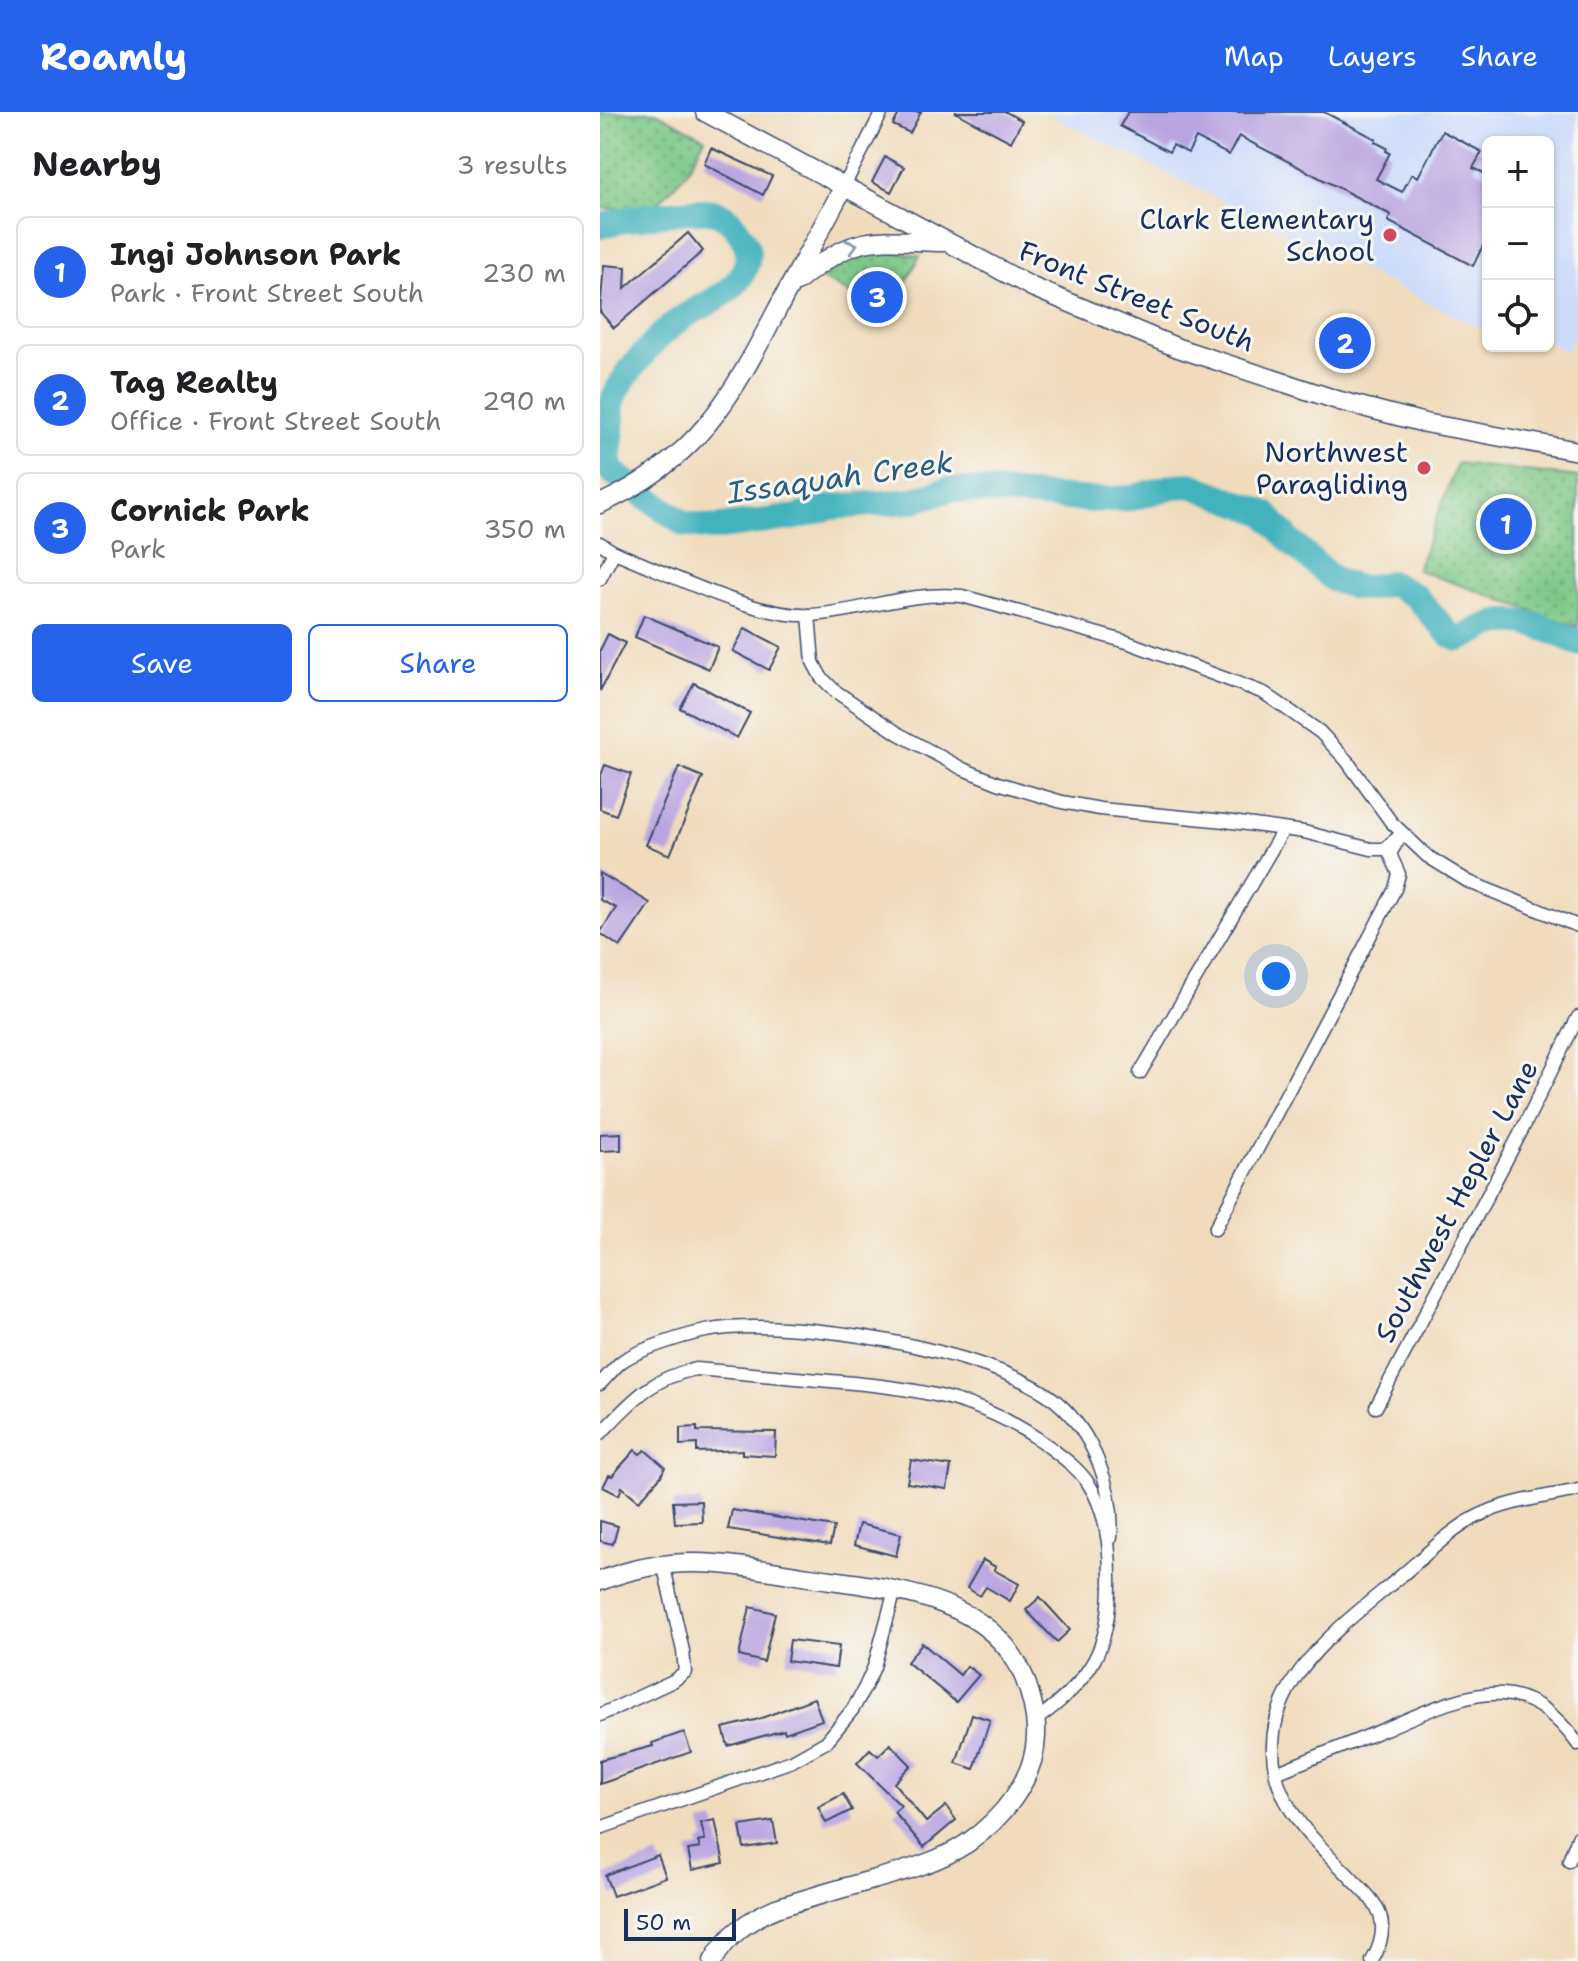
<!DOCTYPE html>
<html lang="en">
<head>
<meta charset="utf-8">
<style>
  :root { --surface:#fff; --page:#f2f2f2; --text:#202124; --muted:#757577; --line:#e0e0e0; --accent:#2563eb }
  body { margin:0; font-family:"Shantell Sans",sans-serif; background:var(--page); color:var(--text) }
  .controls { position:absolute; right:24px; top:24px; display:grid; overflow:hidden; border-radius:12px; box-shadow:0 2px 6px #0004 }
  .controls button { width:72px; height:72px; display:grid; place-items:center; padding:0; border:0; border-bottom:2px solid var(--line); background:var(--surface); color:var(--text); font:40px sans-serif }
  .scale { position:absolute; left:24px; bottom:20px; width:112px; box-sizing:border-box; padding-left:8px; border:4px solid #1b2f5e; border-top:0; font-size:22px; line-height:28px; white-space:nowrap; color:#1b2f5e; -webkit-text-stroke:6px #f6f6f2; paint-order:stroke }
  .you { position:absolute; left:676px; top:864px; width:28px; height:28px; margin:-20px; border:6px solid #fff; border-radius:50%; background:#1a73e8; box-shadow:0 0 0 12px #1a73e833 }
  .badge { display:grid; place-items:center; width:52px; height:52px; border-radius:50%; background:var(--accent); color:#fff; font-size:26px; font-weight:700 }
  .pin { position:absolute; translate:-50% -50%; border:4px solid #fff; box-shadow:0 2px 8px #0006 }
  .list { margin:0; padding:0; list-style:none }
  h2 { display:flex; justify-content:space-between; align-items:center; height:104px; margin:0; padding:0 32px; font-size:34px }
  h2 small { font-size:26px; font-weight:400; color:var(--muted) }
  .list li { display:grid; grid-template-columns:52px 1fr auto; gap:24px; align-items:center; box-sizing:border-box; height:112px; margin:0 16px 16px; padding:0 16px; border:2px solid var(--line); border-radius:12px }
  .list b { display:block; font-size:30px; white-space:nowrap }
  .list p { margin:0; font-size:26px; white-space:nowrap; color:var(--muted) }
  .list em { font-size:26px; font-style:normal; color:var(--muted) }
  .actions { display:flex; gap:16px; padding:24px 32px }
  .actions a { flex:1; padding:18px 0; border:2px solid var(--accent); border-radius:12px; text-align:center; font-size:28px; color:var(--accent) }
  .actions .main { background:var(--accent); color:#fff }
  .icon { flex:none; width:44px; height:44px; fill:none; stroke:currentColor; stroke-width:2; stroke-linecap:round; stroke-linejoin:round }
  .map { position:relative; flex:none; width:978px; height:1849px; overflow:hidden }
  header { display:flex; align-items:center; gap:48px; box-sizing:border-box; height:112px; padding:0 40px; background:var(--accent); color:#fff }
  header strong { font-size:38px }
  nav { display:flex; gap:44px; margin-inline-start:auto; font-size:28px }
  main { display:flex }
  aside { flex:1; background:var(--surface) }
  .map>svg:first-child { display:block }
  .built { fill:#cddbfa }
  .grass { fill:url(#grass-dots); stroke:#4c7b72; stroke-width:2 }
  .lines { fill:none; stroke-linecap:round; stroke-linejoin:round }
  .river { stroke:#43b2bd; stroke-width:26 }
  .building { fill:#b9a4e1 }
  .street-casing { stroke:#3b496c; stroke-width:15 }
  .secondary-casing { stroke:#3b496c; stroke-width:21 }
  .street { stroke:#fff; stroke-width:12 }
  .secondary { stroke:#fff; stroke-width:18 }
  .oneway { stroke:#8d97ae }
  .poi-dot { fill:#d1495b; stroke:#f6f6f2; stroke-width:3 }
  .labels { text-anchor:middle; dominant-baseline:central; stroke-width:6; stroke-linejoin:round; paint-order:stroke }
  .poi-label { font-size:28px; fill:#1b2f5e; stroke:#f6f6f2; text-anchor:end }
  .street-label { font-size:28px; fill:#1b2f5e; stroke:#f6f6f2 }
  .water-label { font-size:30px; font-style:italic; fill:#295d7f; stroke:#f6f6f2 }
</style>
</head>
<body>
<header>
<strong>Roamly</strong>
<nav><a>Map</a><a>Layers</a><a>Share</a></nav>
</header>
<main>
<aside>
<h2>Nearby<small>3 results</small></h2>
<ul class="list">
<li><span class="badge">1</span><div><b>Ingi Johnson Park</b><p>Park · Front Street South</p></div><em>230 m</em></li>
<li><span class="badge">2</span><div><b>Tag Realty</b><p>Office · Front Street South</p></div><em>290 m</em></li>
<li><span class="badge">3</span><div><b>Cornick Park</b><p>Park</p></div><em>350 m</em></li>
</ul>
<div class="actions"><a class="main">Save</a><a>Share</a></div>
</aside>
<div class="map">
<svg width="978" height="1849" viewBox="0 0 978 1849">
  <defs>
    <pattern id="grass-dots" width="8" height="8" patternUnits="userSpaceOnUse" patternTransform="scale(2)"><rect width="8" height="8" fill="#7cc785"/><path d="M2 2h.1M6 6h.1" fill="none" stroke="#65a270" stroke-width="1.8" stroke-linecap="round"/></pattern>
  </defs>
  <rect width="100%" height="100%" fill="#f6f6f2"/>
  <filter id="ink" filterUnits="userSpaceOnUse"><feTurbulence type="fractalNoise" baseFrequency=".0125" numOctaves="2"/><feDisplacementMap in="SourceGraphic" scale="16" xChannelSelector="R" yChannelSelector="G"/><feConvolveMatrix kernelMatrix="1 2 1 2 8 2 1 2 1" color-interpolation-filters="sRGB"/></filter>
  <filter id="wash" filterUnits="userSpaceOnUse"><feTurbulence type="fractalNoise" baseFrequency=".006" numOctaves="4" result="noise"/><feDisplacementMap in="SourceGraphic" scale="32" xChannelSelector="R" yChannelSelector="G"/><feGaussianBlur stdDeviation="1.8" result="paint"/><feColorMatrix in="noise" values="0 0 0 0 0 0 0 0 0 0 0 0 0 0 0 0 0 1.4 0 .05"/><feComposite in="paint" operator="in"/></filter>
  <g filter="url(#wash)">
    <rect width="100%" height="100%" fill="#f0dcbc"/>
    <polygon class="built" points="455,0 978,0 978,217 966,240 948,230 948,30 888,30 888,220 452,5"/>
    <g class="grass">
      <polygon points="0,0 56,0 105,26 86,61 52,97 0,96"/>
      <polygon points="279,138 320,144 289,203 220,166 247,147"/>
      <polygon points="857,351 978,365 978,515 817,458"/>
    </g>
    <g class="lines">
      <path class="river" d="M 0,114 C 19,108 96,95 114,100 C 129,104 136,115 144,128 C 152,141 147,154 139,167 C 125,186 103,192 84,205 C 62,219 17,266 12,293 C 11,301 13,309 12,317 C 11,331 6,346 11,359 L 84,412 L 113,416 L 197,405 L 232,395 L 310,389 L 351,377 L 493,388 L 532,386 L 574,374 L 591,373 L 665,401 L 692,431 L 734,468 L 754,475 L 768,476 L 790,471 L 815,484 L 849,522 L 859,527 C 868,524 874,520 882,516 C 916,501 948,516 978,531"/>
    </g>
    <g id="blocks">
      <g class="building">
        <polygon points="300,0 321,0 310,21 293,13"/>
        <polygon points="355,0 406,0 422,9 411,30"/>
        <polygon points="528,0 724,0 776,27 775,30 787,36 786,39 790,41 776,67 802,80 812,62 818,65 842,19 882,40 873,56 888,63 888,123 873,154 788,109 791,103 639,24 629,43 596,26 588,41 573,33 569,40 520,14"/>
        <polygon points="111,36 172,64 163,83 104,52"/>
        <polygon points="285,45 304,55 291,80 272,70"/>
        <polygon points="88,121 103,139 14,216 0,200 4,153 26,155 25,176"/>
        <polygon points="44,503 118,535 109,557 35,525"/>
        <polygon points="145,516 181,535 169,558 133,539"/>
        <polygon points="8,522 25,531 0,579 0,538"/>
        <polygon points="94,571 150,601 137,626 80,596"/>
        <polygon points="5,653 31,662 16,703 0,697 0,666"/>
        <polygon points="79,655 103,665 70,743 46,733"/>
        <polygon points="0,761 50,791 20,835 0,821 16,796 0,788"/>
        <polygon points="21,1021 21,1038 0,1039 0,1022"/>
        <polygon points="97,1315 97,1319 176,1320 175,1344 142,1342 142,1338 97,1340 97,1332 80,1333 80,1316"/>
        <polygon points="35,1338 40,1342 45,1338 65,1355 61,1364 39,1389 22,1375 19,1383 3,1375 9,1363 12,1364"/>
        <polygon points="311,1348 351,1354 347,1377 307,1371"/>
        <polygon points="101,1389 102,1410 75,1411 73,1390"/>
        <polygon points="132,1398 234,1415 230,1433 128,1417"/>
        <polygon points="0,1409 18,1414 13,1432 0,1429"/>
        <polygon points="259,1412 301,1422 296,1444 254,1433"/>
        <polygon points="383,1448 396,1455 394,1458 419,1472 410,1489 386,1475 380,1484 367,1476"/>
        <polygon points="440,1485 470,1518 457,1530 426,1498"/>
        <polygon points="150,1495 175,1501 164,1550 139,1544"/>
        <polygon points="190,1528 239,1534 236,1556 187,1549"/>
        <polygon points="322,1531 360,1563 367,1554 379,1563 356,1590 307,1550"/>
        <polygon points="214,1586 222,1608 185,1621 184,1618 128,1634 123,1616 159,1607"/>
        <polygon points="372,1602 390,1608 374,1657 356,1651"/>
        <polygon points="84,1620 91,1640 0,1672 0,1648 53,1634 52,1631"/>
        <polygon points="290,1632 311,1653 294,1671 326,1710 346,1694 356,1708 324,1735 294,1700 301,1694 257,1651 270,1637 278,1644"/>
        <polygon points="243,1682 252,1698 226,1711 218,1695"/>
        <polygon points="115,1708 124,1751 92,1758 88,1738 100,1736 98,1730 105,1728 101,1711"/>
        <polygon points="173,1709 177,1731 144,1736 140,1714"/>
        <polygon points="58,1743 66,1765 13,1784 5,1763"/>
      </g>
    </g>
  </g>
  <g filter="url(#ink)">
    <use href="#blocks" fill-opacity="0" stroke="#3b496c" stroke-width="2"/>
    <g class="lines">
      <g class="street-casing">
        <g id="street">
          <polyline points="244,74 282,0"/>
          <path d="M 0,431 L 14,440 C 68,461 155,506 211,503 C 264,500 305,479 362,484 L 527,530 L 664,581 L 720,620 L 747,649 L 791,710 L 827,744 L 869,770 L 978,814"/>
          <polyline points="0,467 14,440"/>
          <polyline points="209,503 213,550 221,565 235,579 299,622 363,657 398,671 462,690 500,697 625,709 704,720 771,737 784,737 802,722"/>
          <polyline points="540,961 683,718"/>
          <polyline points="615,1117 795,777 799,762 790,742 798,728"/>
          <path d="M 0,1272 C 7,1265 13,1257 21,1250 C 37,1238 85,1223 106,1219 C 184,1203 395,1237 457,1290 C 493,1321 515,1378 511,1426"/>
          <polyline points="776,1295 922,1018 978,905"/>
          <path d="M 0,1322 C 31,1290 50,1266 96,1257 C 140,1261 185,1265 230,1269 C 312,1276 379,1283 448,1334 C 462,1345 478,1356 488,1371 C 506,1397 510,1434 510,1465 C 511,1536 492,1567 436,1608"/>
          <polyline points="0,1603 73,1569 85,1560 83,1539 63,1451"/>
          <path d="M 676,1661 C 712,1646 749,1632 785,1617 C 818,1603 867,1579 903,1582 C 936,1585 959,1606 978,1632"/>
          <polyline points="0,1716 192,1649 226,1630 253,1597 265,1575 274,1555 295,1478"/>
          <polyline points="969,1749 978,1725"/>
          <path d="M 772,1849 C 780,1835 785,1818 780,1803 C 775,1789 764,1779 754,1769 C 724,1737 687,1708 676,1663 C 655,1572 742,1514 801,1464 C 825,1444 850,1418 878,1404 C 908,1389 945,1385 978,1378"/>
        </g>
      </g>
      <g class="secondary-casing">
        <g id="secondary">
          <polyline points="105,0 432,175 578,236 740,289 825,311 978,339"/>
          <path d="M 197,170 C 256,121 270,128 343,130"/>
          <path d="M 0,392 C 97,348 130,288 177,198 C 199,157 222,116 244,74"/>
          <path d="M 0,1469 C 75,1439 133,1453 209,1465 C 285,1476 390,1482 424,1565 C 431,1583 437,1604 436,1624 C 435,1668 401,1708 366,1732 C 338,1750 307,1758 276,1767 C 242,1776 209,1786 176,1796 C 149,1808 128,1822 113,1849"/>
        </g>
      </g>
      <use href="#street" class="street"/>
      <use href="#secondary" class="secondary"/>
    </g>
    <defs><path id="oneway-chevron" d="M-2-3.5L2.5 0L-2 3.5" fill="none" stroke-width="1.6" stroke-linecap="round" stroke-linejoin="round" transform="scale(2)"/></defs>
    <use class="oneway" href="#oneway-chevron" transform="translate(252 134) rotate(-18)"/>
  </g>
  <g class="poi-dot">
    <circle cx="790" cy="123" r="8"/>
    <circle cx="824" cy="356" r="8"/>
  </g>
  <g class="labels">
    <g class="poi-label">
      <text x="774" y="107">Clark Elementary<tspan x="774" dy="32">School</tspan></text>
      <text x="808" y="340">Northwest<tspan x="808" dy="32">Paragliding</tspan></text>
    </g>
    <g class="street-label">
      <text transform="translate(537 184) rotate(22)">Front Street South</text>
      <text transform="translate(856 1089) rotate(-62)">Southwest Hepler Lane</text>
    </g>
    <g class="water-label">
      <text transform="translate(240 365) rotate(-8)">Issaquah Creek</text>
    </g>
  </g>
</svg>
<div class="controls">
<button>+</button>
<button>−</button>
<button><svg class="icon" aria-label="locate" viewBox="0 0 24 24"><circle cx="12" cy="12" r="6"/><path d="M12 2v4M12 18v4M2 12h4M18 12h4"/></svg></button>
</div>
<div class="scale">50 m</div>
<div class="you"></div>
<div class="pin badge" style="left:906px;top:412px">1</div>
<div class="pin badge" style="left:745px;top:231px">2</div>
<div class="pin badge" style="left:277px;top:185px">3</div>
</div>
</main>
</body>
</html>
